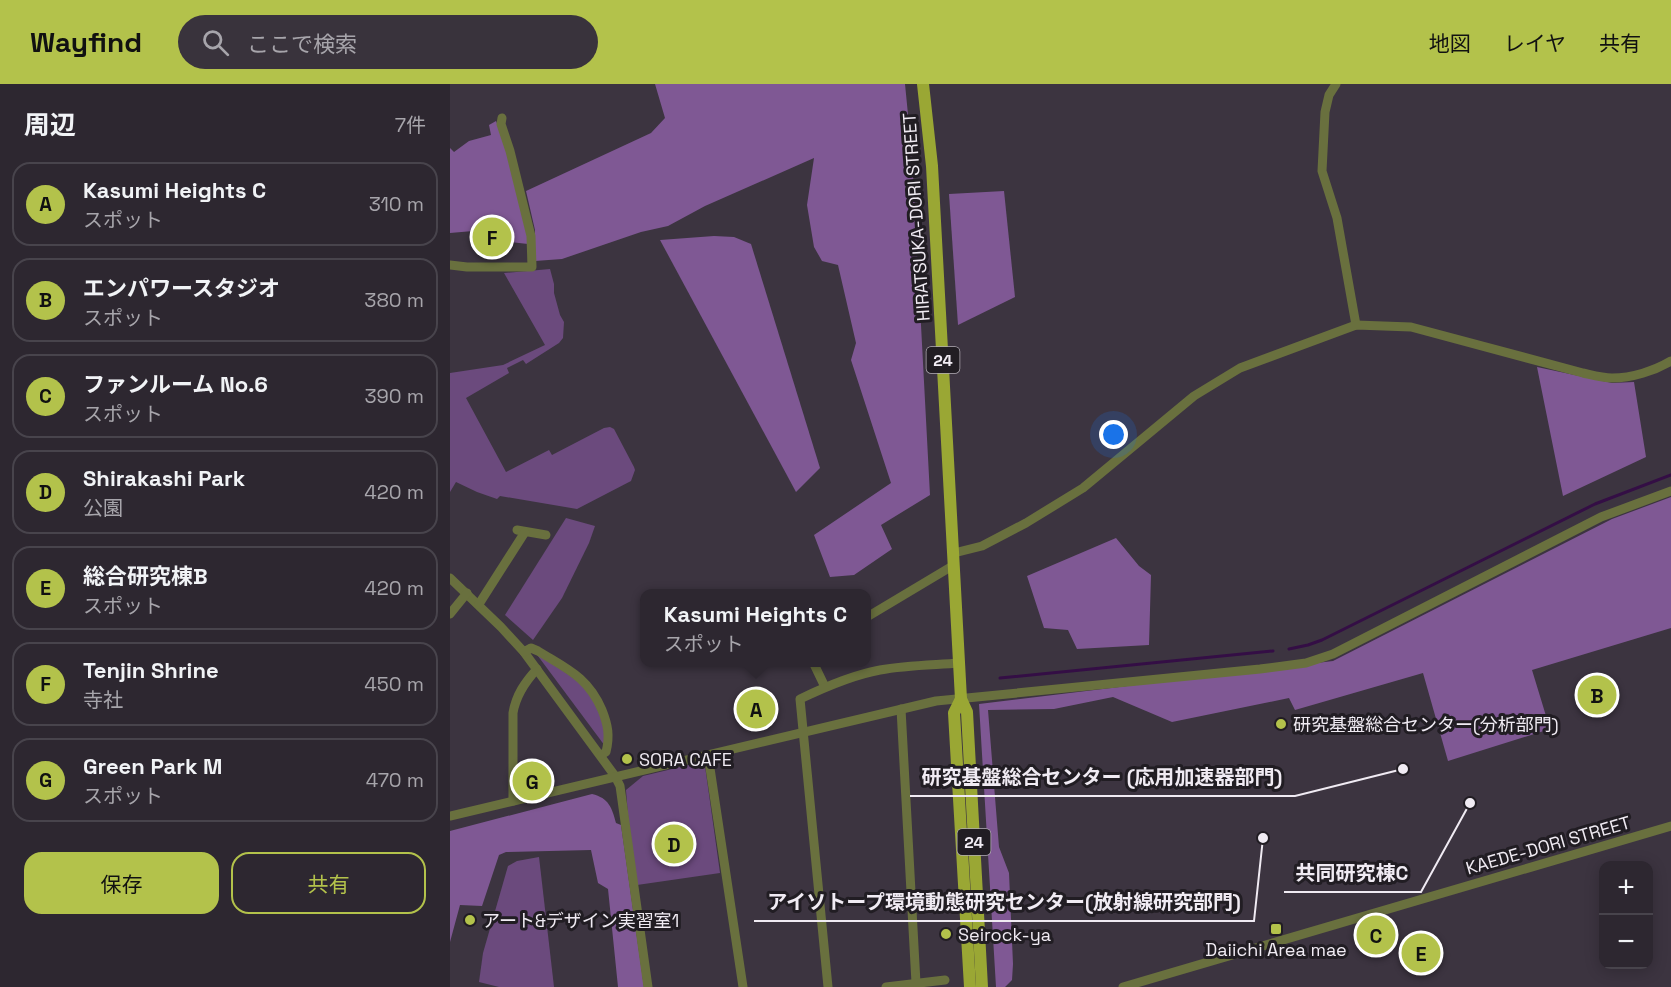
<!DOCTYPE html>
<html lang="ja">
<head>
<meta charset="utf-8">
<style>
  :root { --surface:#2d2730; --page:#39333c; --text:#f1f3f6; --muted:#a7a5ab; --line:#48444c; --accent:#b3c24b }
  body { margin:0; font-family:"Space Grotesk","Noto Sans JP",sans-serif; background:var(--page); color:var(--text) }
  .controls { position:absolute; right:18px; bottom:18px; display:grid; overflow:hidden; border-radius:12px; box-shadow:0 3px 15px #0003 }
  .controls button { width:54px; height:54px; display:grid; place-items:center; padding:0; border:0; border-bottom:2px solid var(--line); background:var(--surface); color:var(--text); font:30px sans-serif }
  .you { position:absolute; left:664px; top:351px; width:21px; height:21px; margin:-15px; border:4px solid #fff; border-radius:50%; background:#1a73e8; box-shadow:0 0 0 9px #1a73e833 }
  .badge { display:grid; place-items:center; width:39px; height:39px; border-radius:50%; background:var(--accent); color:#111; font-size:20px; font-weight:700 }
  .pin { position:absolute; translate:-50% -50%; border:3px solid #fff; box-shadow:0 2px 6px #0006 }
  .popup { position:absolute; left:190px; top:505px; width:231px; height:78px; box-sizing:border-box; display:grid; place-content:center; border-radius:12px; background:var(--surface); filter:drop-shadow(0 2px 4px #0005); font-size:20px; white-space:nowrap; color:var(--muted) }
  .popup b { font-size:22px; color:var(--text) }
  .popup::after { content:''; position:absolute; left:50%; top:100%; margin-left:-12px; border:12px solid transparent; border-top-color:var(--surface) }
  .list { margin:0; padding:0; list-style:none }
  h2 { display:flex; justify-content:space-between; align-items:center; height:78px; margin:0; padding:0 24px; font-size:26px }
  h2 small { font-size:20px; font-weight:400; color:var(--muted) }
  .list li { display:grid; grid-template-columns:39px 1fr auto; gap:18px; align-items:center; box-sizing:border-box; height:84px; margin:0 12px 12px; padding:0 12px; border:2px solid var(--line); border-radius:18px }
  .list b { display:block; font-size:22px; white-space:nowrap }
  .list p { margin:0; font-size:20px; white-space:nowrap; color:var(--muted) }
  .list em { font-size:20px; font-style:normal; color:var(--muted) }
  .actions { display:flex; gap:12px; padding:18px 24px }
  .actions a { flex:1; padding:14px 0; border:2px solid var(--accent); border-radius:18px; text-align:center; font-size:21px; color:var(--accent) }
  .actions .main { background:var(--accent); color:#111 }
  .icon { flex:none; width:33px; height:33px; fill:none; stroke:currentColor; stroke-width:2; stroke-linecap:round; stroke-linejoin:round }
  .map { position:relative; flex:none; width:1221px; height:903px; overflow:hidden }
  header { display:flex; align-items:center; gap:36px; box-sizing:border-box; height:84px; padding:0 30px; background:var(--accent); color:#111 }
  header strong { font-size:28px }
  nav { display:flex; gap:33px; margin-inline-start:auto; font-size:21px }
  .search { width:420px; height:54px; background:var(--page); display:flex; align-items:center; gap:15px; box-sizing:border-box; padding:0 21px; border-radius:33px; color:var(--muted); font-size:22px }
  main { display:flex }
  aside { flex:1; background:var(--surface) }
  .map>svg:first-child { display:block }
  .green { fill:#6b4a7d }
  .forest { fill:#7f5894 }
  .lines { fill:none; stroke-linecap:round; stroke-linejoin:round }
  .stream { stroke:#340e45; stroke-width:3 }
  .minor { stroke:#69703e; stroke-width:9 }
  .major { stroke:#9aa734; stroke-width:12 }
  .poi-dot { fill:#b3c24b; stroke:#211d23; stroke-width:2 }
  .labels { text-anchor:middle; dominant-baseline:central; stroke-width:6; stroke-linejoin:round; paint-order:stroke }
  .shield { fill:#211d23; stroke:#b2adb5; stroke-width:1.5 }
  .shield-label { font-size:16px; font-weight:bold; fill:#f0ebf3 }
  .street-label { font-size:18px; fill:#f0ebf3; stroke:#211d23 }
  .poi-label { font-size:18px; fill:#f0ebf3; stroke:#211d23; text-anchor:start }
  .leader { fill:none; stroke:#f0ebf3; stroke-width:2 }
  .callout-dot { fill:#f0ebf3; stroke:#211d23; stroke-width:2 }
  .callout-label { font-size:20px; text-anchor:middle; font-weight:bold; fill:#f0ebf3; stroke:#211d23; stroke-width:6; stroke-linejoin:round; paint-order:stroke }
</style>
</head>
<body>
<header>
<strong>Wayfind</strong>
<div class="search"><svg class="icon" aria-label="search" viewBox="0 0 24 24"><circle cx="10" cy="10" r="6"/><path d="M15 15l6 6"/></svg>ここで検索</div>
<nav><a>地図</a><a>レイヤ</a><a>共有</a></nav>
</header>
<main>
<aside>
<h2>周辺<small>7件</small></h2>
<ul class="list">
<li><span class="badge">A</span><div><b>Kasumi Heights C</b><p>スポット</p></div><em>310 m</em></li>
<li><span class="badge">B</span><div><b>エンパワースタジオ</b><p>スポット</p></div><em>380 m</em></li>
<li><span class="badge">C</span><div><b>ファンルーム No.6</b><p>スポット</p></div><em>390 m</em></li>
<li><span class="badge">D</span><div><b>Shirakashi Park</b><p>公園</p></div><em>420 m</em></li>
<li><span class="badge">E</span><div><b>総合研究棟B</b><p>スポット</p></div><em>420 m</em></li>
<li><span class="badge">F</span><div><b>Tenjin Shrine</b><p>寺社</p></div><em>450 m</em></li>
<li><span class="badge">G</span><div><b>Green Park M</b><p>スポット</p></div><em>470 m</em></li>
</ul>
<div class="actions"><a class="main">保存</a><a>共有</a></div>
</aside>
<div class="map">
<svg width="1221" height="903" viewBox="0 0 1221 903">
  <rect width="100%" height="100%" fill="#3c3440"/>
  <g class="green">
    <polygon points="100,185 104,200 104,209 110,231 114,238 113,254 109,259 76,280 73,276 57,284 59,289 16,314 56,388 99,366 102,371 154,344 160,343 164,345 184,383 185,386 181,397 127,425 50,412 47,415 27,408 6,398 0,408 0,289 53,281 95,261 54,189"/>
    <polygon points="116,434 145,442 139,459 112,514 83,556 55,531"/>
    <polygon points="85,568 137,603 156,644 155,662"/>
    <polygon points="251,678 255,682 270,789 187,801 178,731 176,706 193,692"/>
    <polygon points="89,773 104,903 49,903 29,898 33,869 58,782 67,777"/>
  </g>
  <g class="forest">
    <polygon points="205,0 455,0 462,71 480,411 431,441 442,465 404,491 380,493 364,451 441,399 401,276 406,259 388,181 372,177 364,163 357,121 364,74 255,122 218,142 191,148 112,175 85,177 85,146 76,107 201,49 215,34"/>
    <path d="M 46,37 L 52,51 L 77,145 L 78,160 L 60,158 C 46,171 44,172 29,162 L 47,159 L 46,145 L 0,149 L 0,64 L 4,68 L 19,57 L 41,51 L 39,41 Z"/>
    <polygon points="554,107 565,213 508,241 499,110"/>
    <polygon points="264,152 284,153 301,160 370,384 346,408 210,156"/>
    <polygon points="1087,283 1162,299 1184,298 1196,373 1113,412"/>
    <polygon points="1221,413 1221,544 1082,586 1100,645 998,677 973,589 845,626 839,614 722,638 663,613 604,625 538,626 549,763 559,789 563,880 562,896 555,903 546,903 529,620 883,577 1162,435"/>
    <polygon points="666,454 689,482 701,491 699,561 627,565 618,546 594,544 577,492"/>
    <path d="M 142,710 C 159,714 162,724 166,739 L 171,741 L 194,903 L 168,903 L 158,805 L 148,799 L 141,766 L 56,768 L 49,771 L 32,822 L 10,821 L 0,858 L 0,747 Z"/>
  </g>
  <g class="lines">
    <g class="stream">
      <polyline points="839,565 858,561 872,556 1145,420 1221,391"/>
      <polyline points="550,594 823,567"/>
    </g>
    <g class="minor">
      <polyline points="886,0 879,11 875,28 872,87 887,134 906,241"/>
      <polyline points="0,181 17,183 82,183 81,152 60,67 51,40 52,34"/>
      <polyline points="67,446 96,451"/>
      <path d="M 504,469 L 532,462 L 576,439 L 633,404 L 744,312 L 790,284 L 906,241 L 961,243 L 1133,289 C 1142,291 1153,294 1162,294 C 1182,294 1204,287 1221,277"/>
      <polyline points="0,494 51,543 74,568 165,692 170,702 198,903"/>
      <polyline points="29,520 75,448"/>
      <polyline points="0,530 17,509"/>
      <polyline points="417,533 504,481"/>
      <path d="M 74,568 L 81,564 L 88,567 C 117,585 138,593 152,626 C 158,641 160,652 156,668 L 151,671"/>
      <polyline points="363,578 375,603"/>
      <polyline points="451,625 466,899"/>
      <polyline points="258,671 293,903"/>
      <path d="M 63,717 L 63,629 C 66,611 75,598 87,585"/>
      <polyline points="0,732 486,617 810,585 856,579 883,570 1151,433 1221,407"/>
      <path d="M 378,903 L 350,615 C 375,603 402,591 430,586 C 456,581 483,581 509,579"/>
      <polyline points="436,903 495,896"/>
      <polyline points="673,903 1221,742"/>
    </g>
    <g class="major">
      <polyline points="473,0 482,82 511,615 517,628 532,903"/>
      <polyline points="511,615 504,629 520,903"/>
    </g>
  </g>
  <g class="poi-dot">
    <circle cx="831" cy="640" r="6"/>
    <circle cx="177" cy="675" r="6"/>
    <circle cx="20" cy="836" r="6"/>
    <rect x="820" y="839" width="12" height="12" rx="3"/>
    <circle cx="496" cy="850" r="6"/>
  </g>
  <g class="labels">
    <g class="shield">
      <rect x="476.5" y="263" width="33" height="26" rx="4.5"/>
      <rect x="507.5" y="745" width="33" height="26" rx="4.5"/>
    </g>
    <g class="shield-label">
      <text x="493" y="276">24</text>
      <text x="524" y="758">24</text>
    </g>
    <g class="street-label">
      <text transform="translate(466 133) rotate(-94)">HIRATSUKA-DORI STREET</text>
      <text transform="translate(1098 761) rotate(-16)">KAEDE-DORI STREET</text>
    </g>
    <g class="poi-label">
      <text x="843" y="640">研究基盤総合センター(分析部門)</text>
      <text x="189" y="675">SORA CAFE</text>
      <text x="32" y="836">アート&amp;デザイン実習室1</text>
      <text x="508" y="850">Seirock-ya</text>
      <text x="826" y="865" text-anchor="middle">Daiichi Area mae</text>
    </g>
  </g>
  <path class="leader" d="M953 685L845 712H460M1020 719L971 808H834M813 754L804 837H304"/>
  <g class="callout-dot">
    <circle cx="953" cy="685" r="6"/>
    <circle cx="1020" cy="719" r="6"/>
    <circle cx="813" cy="754" r="6"/>
  </g>
  <g class="callout-label">
    <text x="652" y="700">研究基盤総合センター (応用加速器部門)</text>
    <text x="902" y="796">共同研究棟C</text>
    <text x="554" y="825">アイソトープ環境動態研究センター(放射線研究部門)</text>
  </g>
</svg>
<div class="controls">
<button>+</button>
<button>−</button>
</div>
<div class="you"></div>
<div class="pin badge" style="left:306px;top:625px">A</div>
<div class="popup"><b>Kasumi Heights C</b>スポット</div>
<div class="pin badge" style="left:1147px;top:611px">B</div>
<div class="pin badge" style="left:926px;top:851px">C</div>
<div class="pin badge" style="left:224px;top:760px">D</div>
<div class="pin badge" style="left:971px;top:869px">E</div>
<div class="pin badge" style="left:42px;top:153px">F</div>
<div class="pin badge" style="left:82px;top:697px">G</div>
</div>
</main>
</body>
</html>
